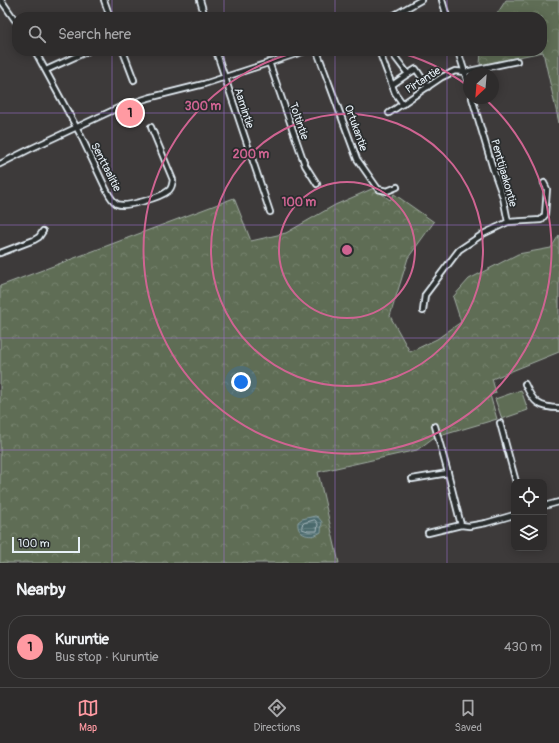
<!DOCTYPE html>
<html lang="en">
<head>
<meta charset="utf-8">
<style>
  :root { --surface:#2e2c2c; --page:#3a3838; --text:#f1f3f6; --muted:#a7a7a9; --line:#494848; --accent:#ff9aa2 }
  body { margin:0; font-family:Pangolin,sans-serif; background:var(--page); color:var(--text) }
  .controls { position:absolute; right:12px; bottom:12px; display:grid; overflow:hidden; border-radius:8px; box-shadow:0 2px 10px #0003 }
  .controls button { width:36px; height:36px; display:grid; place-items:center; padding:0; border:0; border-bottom:1px solid var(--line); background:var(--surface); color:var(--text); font:20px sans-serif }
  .compass { position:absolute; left:463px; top:68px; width:36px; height:36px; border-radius:50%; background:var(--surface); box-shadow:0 2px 10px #0003; rotate:206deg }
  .scale { position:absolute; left:12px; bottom:10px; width:68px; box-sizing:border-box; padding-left:4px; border:2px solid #e8f1f8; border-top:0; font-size:11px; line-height:14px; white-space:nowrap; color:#e8f1f8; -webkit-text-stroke:3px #2a2d2e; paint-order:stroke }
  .you { position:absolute; left:241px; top:382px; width:14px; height:14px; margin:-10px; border:3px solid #fff; border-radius:50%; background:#1a73e8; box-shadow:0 0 0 6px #1a73e833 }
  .badge { display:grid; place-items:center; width:26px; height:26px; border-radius:50%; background:var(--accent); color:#111; font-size:13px; font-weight:700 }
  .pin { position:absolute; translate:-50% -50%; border:2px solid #fff; box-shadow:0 1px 4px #0006 }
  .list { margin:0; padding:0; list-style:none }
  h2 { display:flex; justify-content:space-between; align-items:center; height:52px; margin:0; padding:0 16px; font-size:17px }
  h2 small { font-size:13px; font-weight:400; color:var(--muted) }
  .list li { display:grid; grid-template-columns:26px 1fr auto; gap:12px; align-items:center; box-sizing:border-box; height:64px; margin:0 8px 8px; padding:0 8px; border:1px solid var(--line); border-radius:16px }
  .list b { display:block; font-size:15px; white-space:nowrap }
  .list p { margin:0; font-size:13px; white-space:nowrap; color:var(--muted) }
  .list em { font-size:13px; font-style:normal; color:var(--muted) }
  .icon { flex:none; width:22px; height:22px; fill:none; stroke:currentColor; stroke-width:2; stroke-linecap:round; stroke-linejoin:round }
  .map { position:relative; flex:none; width:559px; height:563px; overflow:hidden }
  .search { position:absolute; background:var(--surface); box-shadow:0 2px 10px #0003; left:12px; right:12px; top:12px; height:44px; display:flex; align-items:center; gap:10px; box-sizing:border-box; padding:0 14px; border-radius:16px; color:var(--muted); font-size:15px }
  .sheet { height:124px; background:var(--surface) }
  nav { display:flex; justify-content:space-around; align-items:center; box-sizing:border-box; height:56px; border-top:1px solid var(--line); background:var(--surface); font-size:11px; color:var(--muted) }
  nav a { display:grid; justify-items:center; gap:2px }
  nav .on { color:var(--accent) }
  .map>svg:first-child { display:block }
  .forest { fill:url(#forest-crowns); stroke:#a4afa6 }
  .pitch { fill:#5f6d55; stroke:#a4afa6 }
  .water { fill:url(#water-rules); stroke:#8aa1a5 }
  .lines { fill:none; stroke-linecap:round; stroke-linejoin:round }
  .shore { stroke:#aabbc0; stroke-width:1 }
  .minor-casing { stroke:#e8f1f8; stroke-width:8 }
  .minor { stroke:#2a2d2e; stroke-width:4.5 }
  .grid { fill:none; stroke:#a171d3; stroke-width:1; stroke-opacity:0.55 }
  .ring { fill:none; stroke:#cf6492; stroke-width:2 }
  .labels { text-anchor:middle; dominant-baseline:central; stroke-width:3.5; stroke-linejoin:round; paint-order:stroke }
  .street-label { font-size:11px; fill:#e8f1f8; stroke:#2a2d2e }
  .centre { fill:#cf6492; stroke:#2a2d2e; stroke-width:2 }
  .ring-label { font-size:12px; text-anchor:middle; font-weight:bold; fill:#cf6492; stroke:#2a2d2e; stroke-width:3.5; stroke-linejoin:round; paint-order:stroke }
</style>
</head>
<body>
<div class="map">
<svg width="559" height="563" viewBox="0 0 559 563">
  <defs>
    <pattern id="forest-crowns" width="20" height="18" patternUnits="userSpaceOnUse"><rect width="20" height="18" fill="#5f6d55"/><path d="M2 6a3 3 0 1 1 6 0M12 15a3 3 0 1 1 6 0" fill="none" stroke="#76826e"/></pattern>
    <pattern id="water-rules" width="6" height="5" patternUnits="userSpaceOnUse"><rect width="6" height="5" fill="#4c6b6d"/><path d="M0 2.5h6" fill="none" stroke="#668183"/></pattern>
  </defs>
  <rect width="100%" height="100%" fill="#3d3a3a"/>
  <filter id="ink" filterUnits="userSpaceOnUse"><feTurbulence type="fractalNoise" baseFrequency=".025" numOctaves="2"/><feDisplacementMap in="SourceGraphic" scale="8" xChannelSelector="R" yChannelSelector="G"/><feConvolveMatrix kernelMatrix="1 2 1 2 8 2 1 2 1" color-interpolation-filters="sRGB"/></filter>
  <g filter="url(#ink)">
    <g class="forest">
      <polygon points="506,0 559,0 559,123 543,52 480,65 481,51 542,51 542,17 495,17"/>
      <polygon points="374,188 390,200 394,194 434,222 408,258 390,316 410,352 437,339 461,322 453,297 469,279 518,254 551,248 559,235 559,352 492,379 496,393 490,395 497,419 433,438 417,450 318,472 339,563 0,563 0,286 234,198 251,241 286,233 335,205"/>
    </g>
    <polygon class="pitch" points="521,390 528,410 502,419 495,399"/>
    <path class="water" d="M 315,516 L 318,517 L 322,522 L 321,532 C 312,539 296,536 298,522 L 302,519 Z"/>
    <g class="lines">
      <polygon class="shore" points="315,520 318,524 317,531 308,531 302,529 302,525 304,523"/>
      <g class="minor-casing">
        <g id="minor">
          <polyline points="1,0 17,23"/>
          <polyline points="104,0 110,17"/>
          <polyline points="200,0 205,17"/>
          <polyline points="442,0 447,17"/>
          <polyline points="391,17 421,0"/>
          <path d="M 35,51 L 80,134 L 106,189 C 109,195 112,201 117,204 C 126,208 161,197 168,191 C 172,189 172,184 173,180 L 151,127"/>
          <polyline points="123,51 134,80"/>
          <polyline points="216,51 270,212"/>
          <polyline points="317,51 357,159 378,189 387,191 397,187"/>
          <polyline points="389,51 381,56 395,93 403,104"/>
          <polyline points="389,51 392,53 408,74 416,69 428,87"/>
          <polyline points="458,51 469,86"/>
          <polyline points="269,62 305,165 317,184"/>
          <polyline points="46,70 88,51"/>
          <polyline points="392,85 408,74"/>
          <polyline points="389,113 442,77 455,71 465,72 517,61"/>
          <polyline points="0,164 30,149 120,107 148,98 204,84 305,51"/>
          <polyline points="508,222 541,220 545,215 547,189 544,183"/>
          <polyline points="0,253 34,240 39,237 43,231"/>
          <polyline points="423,311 425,295 459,250 483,234 508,222 503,197 493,169 472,98"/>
          <path d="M 525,384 C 533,402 539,408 559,408"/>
          <polyline points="500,423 516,482"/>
          <polyline points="435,426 448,473 461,525"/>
          <polyline points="412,479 448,473"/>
          <polyline points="544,506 559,502"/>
          <polyline points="428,533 461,525 469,526 486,523 514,515"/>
        </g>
      </g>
      <use href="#minor" class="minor"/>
    </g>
  </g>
  <path class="grid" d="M 112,0 L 112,17M 224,0 L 224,17M 335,0 L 335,17M 447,0 L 447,17M 112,51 L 112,563M 224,51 L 224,563M 335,51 L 335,563M 447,51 L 447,563M 0,113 L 559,113M 0,225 L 559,225M 0,338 L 559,338M 0,450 L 559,450"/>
  <g class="ring">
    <circle cx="347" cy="250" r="68"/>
    <circle cx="347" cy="250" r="136"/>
    <path d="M393 51A204 204 0 0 1 468 86M484 98A204 204 0 1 1 301 51"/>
  </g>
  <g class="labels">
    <g class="street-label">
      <text transform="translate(423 80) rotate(-33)">Pirtantie</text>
      <text transform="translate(244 108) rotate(72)">Aamintie</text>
      <text transform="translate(299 121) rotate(71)">Toltintie</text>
      <text transform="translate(356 128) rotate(70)">Ortukantie</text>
      <text transform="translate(106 167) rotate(63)">Senttaalitie</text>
      <text transform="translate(504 173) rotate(74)">Penttijaakontie</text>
    </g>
  </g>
  <circle cx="347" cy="250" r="6" class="centre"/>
  <g class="ring-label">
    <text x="203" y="110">300 m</text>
    <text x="251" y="158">200 m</text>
    <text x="299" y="206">100 m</text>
  </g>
</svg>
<div class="controls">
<button><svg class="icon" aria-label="locate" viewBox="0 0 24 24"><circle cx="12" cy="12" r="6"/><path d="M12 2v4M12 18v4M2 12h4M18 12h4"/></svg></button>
<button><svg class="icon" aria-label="layers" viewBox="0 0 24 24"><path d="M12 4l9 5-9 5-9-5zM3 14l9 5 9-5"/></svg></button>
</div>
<svg class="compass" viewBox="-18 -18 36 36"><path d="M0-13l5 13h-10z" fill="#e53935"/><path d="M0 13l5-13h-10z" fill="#a7a7a9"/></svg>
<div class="scale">100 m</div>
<div class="you"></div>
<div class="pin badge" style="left:130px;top:113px">1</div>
<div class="search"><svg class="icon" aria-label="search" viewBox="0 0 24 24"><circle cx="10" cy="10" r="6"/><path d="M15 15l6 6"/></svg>Search here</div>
</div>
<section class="sheet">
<h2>Nearby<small></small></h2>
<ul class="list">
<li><span class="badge">1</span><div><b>Kuruntie</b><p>Bus stop · Kuruntie</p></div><em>430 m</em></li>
</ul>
</section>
<nav>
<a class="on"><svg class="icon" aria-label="map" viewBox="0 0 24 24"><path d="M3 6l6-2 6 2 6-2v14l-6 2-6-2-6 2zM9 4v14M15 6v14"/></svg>Map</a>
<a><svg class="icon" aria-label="directions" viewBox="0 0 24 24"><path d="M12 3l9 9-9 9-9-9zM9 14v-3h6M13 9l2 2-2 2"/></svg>Directions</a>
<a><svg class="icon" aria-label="saved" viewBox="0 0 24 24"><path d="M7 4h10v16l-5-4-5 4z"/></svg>Saved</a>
</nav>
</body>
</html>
